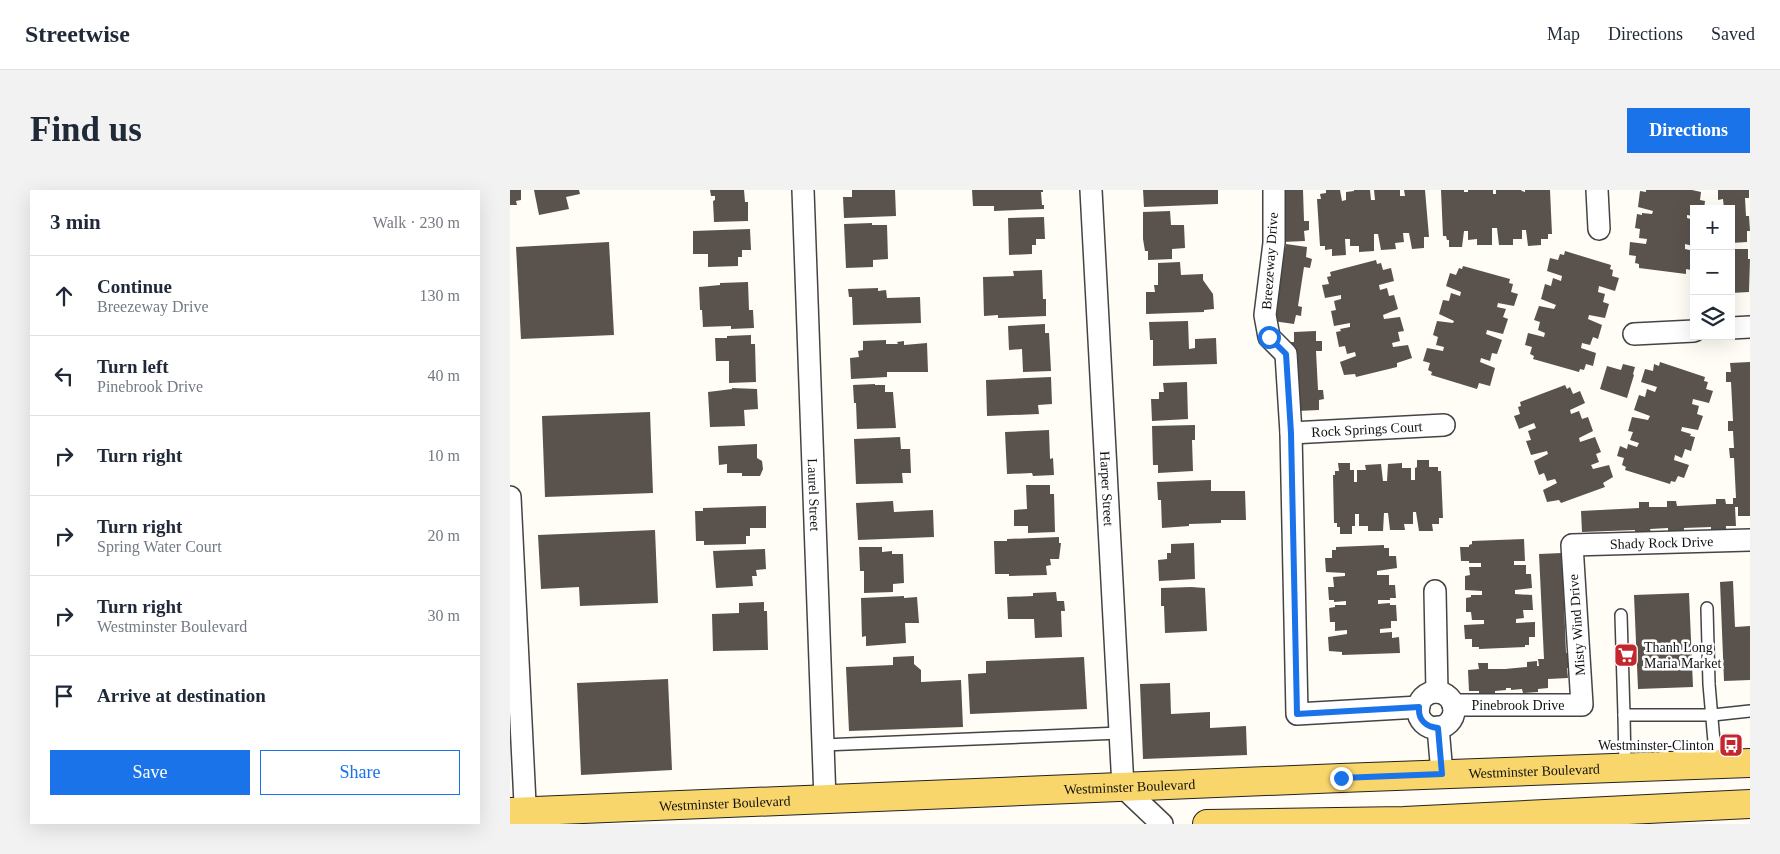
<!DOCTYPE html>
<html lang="en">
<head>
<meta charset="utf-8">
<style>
  :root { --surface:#fff; --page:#f2f2f3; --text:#1f2937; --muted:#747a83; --line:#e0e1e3; --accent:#1a73e8 }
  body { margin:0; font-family:Georgia,serif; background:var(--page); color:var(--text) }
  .controls { position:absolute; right:15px; top:15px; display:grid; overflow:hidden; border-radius:0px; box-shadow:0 5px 20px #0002 }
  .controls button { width:45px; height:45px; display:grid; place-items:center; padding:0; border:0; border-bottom:1px solid var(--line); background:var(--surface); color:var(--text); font:25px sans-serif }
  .stop { position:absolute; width:15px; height:15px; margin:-11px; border:4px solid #1a73e8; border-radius:50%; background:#fff }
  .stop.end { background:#1a73e8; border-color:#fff; box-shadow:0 1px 5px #0008 }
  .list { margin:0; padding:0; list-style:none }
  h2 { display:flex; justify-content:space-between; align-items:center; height:65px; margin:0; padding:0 20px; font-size:21px }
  h2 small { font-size:16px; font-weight:400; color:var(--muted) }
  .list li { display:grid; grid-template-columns:32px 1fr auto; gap:15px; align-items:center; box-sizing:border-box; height:80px; padding:0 20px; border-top:1px solid var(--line) }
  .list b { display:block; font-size:19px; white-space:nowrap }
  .list p { margin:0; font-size:16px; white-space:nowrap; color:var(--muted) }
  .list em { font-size:16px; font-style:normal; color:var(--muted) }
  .actions { display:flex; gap:10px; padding:15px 20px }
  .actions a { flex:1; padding:11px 0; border:1px solid var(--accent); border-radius:0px; text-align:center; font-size:18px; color:var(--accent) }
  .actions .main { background:var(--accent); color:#fff }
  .icon { flex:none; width:28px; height:28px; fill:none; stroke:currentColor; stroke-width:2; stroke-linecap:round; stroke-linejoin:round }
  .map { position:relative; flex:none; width:1240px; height:634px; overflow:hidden; border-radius:0px }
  header { display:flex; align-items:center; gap:30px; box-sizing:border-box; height:70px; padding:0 25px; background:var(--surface); border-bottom:1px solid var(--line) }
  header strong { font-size:24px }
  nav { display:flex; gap:28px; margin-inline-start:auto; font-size:18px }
  .intro { display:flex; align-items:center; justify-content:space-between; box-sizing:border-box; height:120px; padding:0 30px }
  h1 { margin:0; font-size:35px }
  .button { padding:12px 22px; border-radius:0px; background:var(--accent); color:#fff; font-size:18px; font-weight:700 }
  main { display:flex; gap:30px; padding:0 30px }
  aside { flex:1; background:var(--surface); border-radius:0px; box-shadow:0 5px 20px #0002 }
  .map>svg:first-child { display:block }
  .building { fill:#5a524d }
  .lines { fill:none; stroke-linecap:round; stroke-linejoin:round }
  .lane-casing { stroke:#444; stroke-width:14 }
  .street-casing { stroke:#444; stroke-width:24 }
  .primary-casing { stroke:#222; stroke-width:30 }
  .lane { stroke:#fff; stroke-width:11 }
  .street { stroke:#fff; stroke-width:21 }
  .primary { stroke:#f9d66b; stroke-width:28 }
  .route { stroke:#1a73e8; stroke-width:6 }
  .labels { text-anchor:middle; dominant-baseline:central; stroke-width:5; stroke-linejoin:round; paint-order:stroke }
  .street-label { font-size:14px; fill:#111; stroke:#fff }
  .poi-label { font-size:14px; fill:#111; stroke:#fff; text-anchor:start }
</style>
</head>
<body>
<header>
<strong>Streetwise</strong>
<nav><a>Map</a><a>Directions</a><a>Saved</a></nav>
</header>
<div class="intro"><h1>Find us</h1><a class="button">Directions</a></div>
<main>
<aside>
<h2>3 min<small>Walk · 230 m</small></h2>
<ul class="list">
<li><svg class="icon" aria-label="ahead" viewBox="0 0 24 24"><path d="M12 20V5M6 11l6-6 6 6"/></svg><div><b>Continue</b><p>Breezeway Drive</p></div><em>130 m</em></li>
<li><svg class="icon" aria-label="left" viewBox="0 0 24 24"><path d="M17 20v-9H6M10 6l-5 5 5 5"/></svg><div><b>Turn left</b><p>Pinebrook Drive</p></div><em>40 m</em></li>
<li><svg class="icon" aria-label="right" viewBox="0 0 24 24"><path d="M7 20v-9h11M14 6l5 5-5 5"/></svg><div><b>Turn right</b></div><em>10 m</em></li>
<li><svg class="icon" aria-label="right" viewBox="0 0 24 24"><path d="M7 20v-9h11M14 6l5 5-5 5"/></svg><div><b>Turn right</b><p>Spring Water Court</p></div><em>20 m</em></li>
<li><svg class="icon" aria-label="right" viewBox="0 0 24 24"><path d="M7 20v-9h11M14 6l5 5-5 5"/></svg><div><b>Turn right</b><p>Westminster Boulevard</p></div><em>30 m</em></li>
<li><svg class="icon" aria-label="arrive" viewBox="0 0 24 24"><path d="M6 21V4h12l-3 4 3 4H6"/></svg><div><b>Arrive at destination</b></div></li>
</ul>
<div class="actions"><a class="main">Save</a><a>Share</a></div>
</aside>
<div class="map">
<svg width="1240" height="634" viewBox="0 0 1240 634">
  <rect width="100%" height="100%" fill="#fffdf5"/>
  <g class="building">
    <polygon points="0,0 11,0 11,10 6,11 7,15 0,15"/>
    <polygon points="24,0 69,0 70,4 56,7 59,19 29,25"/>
    <polygon points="200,0 234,0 235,12 238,12 238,31 204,32 203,11 205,10 205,6 201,6"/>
    <polygon points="342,0 385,0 386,26 334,28 333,7 342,7"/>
    <polygon points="462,0 533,0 533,2 531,2 532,15 534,15 534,19 484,21 484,16 463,16"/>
    <polygon points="633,0 708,0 708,14 634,17"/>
    <polygon points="770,0 793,0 794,31 799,31 799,40 794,41 795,51 772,52"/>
    <polygon points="816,0 830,0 832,11 836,10 836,2 844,1 844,0 860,0 861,10 865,10 864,0 890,0 890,6 895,6 894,0 915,0 919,47 914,47 914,58 902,59 899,43 893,43 894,52 885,53 886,59 871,60 868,44 864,44 864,61 849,62 849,56 840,56 840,49 835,49 836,65 822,66 822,59 815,60 815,56 810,56 807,9 811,9 810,4 816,3"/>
    <polygon points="931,0 954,0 954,2 958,2 958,0 983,0 983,4 986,4 986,0 1011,0 1012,1 1015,2 1015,0 1040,0 1042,44 1038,44 1038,49 1031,49 1031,55 1018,56 1016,40 1012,40 1012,49 1003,49 1003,55 989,55 987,38 982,38 982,55 967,55 967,49 958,50 958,41 954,41 952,57 939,57 939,50 937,50 936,46 933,46"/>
    <polygon points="1136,0 1182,0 1191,2 1190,10 1195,11 1194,19 1184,19 1184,26 1177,25 1177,28 1184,30 1184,53 1183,56 1175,54 1175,59 1184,61 1184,74 1182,73 1181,80 1176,79 1176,84 1129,78 1129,74 1125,73 1126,66 1119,65 1120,52 1136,54 1137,49 1129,48 1130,39 1125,38 1127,24 1132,25 1132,23 1142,24 1143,21 1128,17 1130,1 1136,2"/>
    <polygon points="1208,0 1239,0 1239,8 1235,8 1236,26 1239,26 1240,41 1237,41 1237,52 1221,53 1221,19 1214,19 1213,9 1208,10"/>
    <polygon points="660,21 661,35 674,35 675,58 662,59 662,69 638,70 638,61 635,61 633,49 633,22"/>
    <polygon points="534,27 535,49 526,49 526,55 522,55 522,64 499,65 498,28"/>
    <polygon points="362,33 362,35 377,35 378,69 363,70 363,77 336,78 334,34"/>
    <polygon points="240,39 241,60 232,60 232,67 228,67 228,76 198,77 198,64 183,64 183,41"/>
    <polygon points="99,52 104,145 11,149 6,57"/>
    <polygon points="776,54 797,57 796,67 802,69 800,78 794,77 788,116 792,117 791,126 786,125 784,134 763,131 772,78 768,78 771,63 774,63"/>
    <polygon points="1221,59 1238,59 1238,69 1240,69 1239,102 1221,103"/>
    <polygon points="1055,61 1101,75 1100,79 1103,80 1102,86 1109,88 1105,101 1089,96 1088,102 1095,104 1093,112 1099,114 1095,128 1079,125 1078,129 1092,135 1088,149 1083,147 1080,155 1072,153 1071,158 1086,163 1083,176 1076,174 1074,180 1070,179 1069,182 1023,169 1024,166 1020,164 1022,157 1015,155 1018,143 1034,147 1035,143 1028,140 1030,132 1024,130 1029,116 1044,119 1046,115 1031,109 1035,94 1041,96 1043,88 1051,91 1052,86 1037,81 1040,68 1048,70 1050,64 1054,65"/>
    <polygon points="866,70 867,74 871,73 873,80 881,78 884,91 869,95 870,100 877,98 879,106 884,105 888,119 873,125 874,129 890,127 894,141 888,142 890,151 882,153 883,157 898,155 902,168 887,173 887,177 846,187 845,184 834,185 830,172 846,166 845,162 837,164 835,156 829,157 826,142 831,141 830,139 840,137 840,133 824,136 821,121 826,120 824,111 831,109 831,105 815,108 812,95 819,94 817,87 821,86 820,82"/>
    <polygon points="670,72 671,85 693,84 693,90 703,104 704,119 694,120 694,122 636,124 636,102 645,102 644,95 648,95 648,73"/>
    <polygon points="953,76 1000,89 999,93 1003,94 1001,102 1008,104 1004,116 988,113 987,117 996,119 993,127 998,129 993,144 977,140 976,144 992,150 987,164 982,163 980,171 971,168 970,172 985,178 980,196 969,193 967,199 921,185 922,182 918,180 920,173 913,171 917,158 933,161 934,157 926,155 928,147 923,145 927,131 943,133 944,131 929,124 933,110 939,111 941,103 950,106 951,102 936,96 940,83 946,85 949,78 952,79"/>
    <polygon points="532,80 533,109 536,109 536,126 488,128 488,125 474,126 473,87 504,86 503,81"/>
    <polygon points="238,92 239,120 243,120 244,138 221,139 221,136 193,137 192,120 190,120 189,97 210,95 210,93"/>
    <polygon points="368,98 368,101 376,100 377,108 410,107 411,133 343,135 342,107 339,107 338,99"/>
    <polygon points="678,131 679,159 685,158 685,149 706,148 707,174 643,176 643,150 640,150 639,132"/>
    <polygon points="535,134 535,143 539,143 541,181 513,182 512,159 499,160 498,136"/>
    <polygon points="806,141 806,151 812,151 812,161 806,161 808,200 813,200 814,209 809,210 809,220 787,221 780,152 784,152 784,142"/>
    <polygon points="241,145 241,154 245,154 246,192 219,193 219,171 206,171 205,148 217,148 217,146"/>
    <polygon points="376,150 376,154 388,154 387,152 394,151 394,155 417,153 418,182 377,182 377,187 341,189 340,168 349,167 348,161 353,160 353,151"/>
    <polygon points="1150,172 1195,187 1194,191 1198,192 1196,199 1203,201 1199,213 1183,209 1182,214 1189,216 1187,224 1193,226 1188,240 1172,237 1171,241 1181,244 1180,246 1185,247 1181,261 1175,259 1172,268 1165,265 1164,270 1179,275 1174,288 1168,286 1165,292 1161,291 1160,294 1115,280 1116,277 1112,275 1114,268 1107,266 1110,256 1117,259 1118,254 1127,257 1129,253 1120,250 1123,242 1118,241 1122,227 1138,230 1140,226 1124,220 1129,205 1135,207 1137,199 1145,202 1147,197 1131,192 1135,179 1143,181 1144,174 1149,176"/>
    <polygon points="1240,172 1240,326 1228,326 1228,317 1225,317 1226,336 1216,336 1216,339 1201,340 1201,337 1174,338 1174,342 1158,342 1158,338 1140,339 1141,342 1125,343 1125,340 1072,342 1071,321 1129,318 1129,312 1139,312 1139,317 1157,317 1157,311 1166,311 1167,316 1206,314 1206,309 1215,309 1216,314 1223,314 1223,308 1226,308 1224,268 1220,268 1219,258 1224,258 1223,241 1218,241 1218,231 1223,231 1221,192 1216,192 1216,182 1221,182 1220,173"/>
    <polygon points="1113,174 1125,177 1123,184 1124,185 1117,208 1090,199 1097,176 1111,180"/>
    <polygon points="541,187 542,214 528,215 529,224 477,226 476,190"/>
    <polygon points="677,192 678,229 642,231 641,209 649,209 649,202 654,202 653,193"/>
    <polygon points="365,194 365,195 375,195 375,202 383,202 386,238 347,239 346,213 344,213 343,195"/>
    <polygon points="1055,195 1057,199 1060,197 1063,204 1070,201 1075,213 1060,220 1061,224 1069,221 1072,229 1078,227 1083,241 1069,248 1070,252 1085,247 1091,262 1086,264 1089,272 1081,275 1083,279 1099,275 1103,287 1093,293 1095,297 1051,313 1049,310 1037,312 1033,300 1047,293 1045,289 1037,291 1034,283 1029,285 1024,271 1038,264 1037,261 1021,265 1016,251 1021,250 1018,241 1026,238 1024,233 1009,239 1004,226 1010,224 1008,217 1011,216 1010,212"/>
    <polygon points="222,198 247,199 248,219 234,220 235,236 200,237 198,202 222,199"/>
    <polygon points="140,222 143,303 35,307 32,226"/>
    <polygon points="685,235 685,250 682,250 683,281 648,283 648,275 643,275 642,236"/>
    <polygon points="539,240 540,269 543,268 544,285 523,286 522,283 497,284 495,242"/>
    <polygon points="390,247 391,259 400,259 401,283 392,283 393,293 346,294 344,249"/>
    <polygon points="247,254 247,268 252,271 253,279 250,286 232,286 232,283 217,283 217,274 209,275 208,256"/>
    <polygon points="907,270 919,270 919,277 928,277 928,281 931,281 933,328 929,328 929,334 922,334 923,341 909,341 906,322 903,322 903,334 894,334 895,340 880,340 878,323 874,323 873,341 858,341 858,336 849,336 849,324 845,324 845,336 842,336 842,344 830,344 830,337 827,337 827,333 824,333 823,285 825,285 825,281 829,281 828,273 840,273 840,280 844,280 844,292 847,292 847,280 856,280 855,275 871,274 873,291 877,291 878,274 892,273 892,278 901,278 901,290 905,290 905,278 907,277"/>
    <polygon points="701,290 701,301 735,301 736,330 711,330 711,333 679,334 679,336 652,338 651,310 648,310 647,292"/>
    <polygon points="516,295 540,295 540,304 544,304 545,342 518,343 518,336 504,336 504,320 517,319"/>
    <polygon points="383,311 384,322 423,320 424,347 348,350 346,313"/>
    <polygon points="256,316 256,338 240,338 240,346 236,346 236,354 194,355 194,351 186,351 185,321 193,321 193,318"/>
    <polygon points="145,340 148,413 70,416 69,397 31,399 28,345"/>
    <polygon points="549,347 549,353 551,353 549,369 540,369 541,375 536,376 537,385 499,386 499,384 485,384 484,351 497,351 497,349"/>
    <polygon points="1014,349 1015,371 1004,371 1004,375 1016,375 1016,384 1021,384 1022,398 1005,400 1005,404 1022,405 1023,420 1013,420 1014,428 1006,429 1006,433 1025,432 1025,447 1019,447 1019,455 1015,455 1015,457 969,459 969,457 962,457 962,449 955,449 954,435 974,434 974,430 962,430 961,422 956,422 956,408 961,407 961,405 972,405 972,401 955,400 955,386 960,385 959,377 971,377 971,373 959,373 959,371 951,371 950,357 959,357 959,355 962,354 962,351"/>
    <polygon points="684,353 685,389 649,391 648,370 657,369 657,363 661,363 661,354"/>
    <polygon points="874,355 874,358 879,358 879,366 886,366 887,378 867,381 867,385 879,385 879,395 885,395 886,408 880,408 880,410 868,410 868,414 880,413 880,415 886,415 887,431 881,431 881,438 870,439 870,443 882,442 882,448 889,447 890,463 832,465 832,462 819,461 818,447 837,444 837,440 825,441 825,432 820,432 819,418 825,417 825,415 836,415 836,411 824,412 824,410 819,410 818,397 824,397 823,387 835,386 835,383 816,382 815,368 822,368 822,360 826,360 826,357"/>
    <polygon points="349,357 372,357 372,362 382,361 382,364 393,364 394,393 383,394 383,402 354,403 354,381 350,381"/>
    <polygon points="255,359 256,379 246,380 247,386 242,386 243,396 206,398 203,361"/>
    <polygon points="1052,363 1056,463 1060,462 1060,478 1057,478 1058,488 1038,489 1038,498 1028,499 1028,502 1013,503 1012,499 1001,500 1001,498 996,498 996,500 985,501 985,504 969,505 969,501 959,501 958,480 969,479 968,473 978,473 978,479 995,479 1017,477 1017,472 1027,471 1027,476 1029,476 1028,469 1034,469 1029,364"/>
    <polygon points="1223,391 1225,437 1240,436 1240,490 1214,491 1210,392"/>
    <polygon points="681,397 695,398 697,441 655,443 654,416 651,416 651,398"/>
    <polygon points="546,402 547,411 554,411 555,421 551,421 552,447 525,448 524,429 498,429 497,407 523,406 523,403"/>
    <polygon points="1179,403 1183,497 1128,499 1124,405"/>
    <polygon points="394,406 394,408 407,407 409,433 395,433 396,453 356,456 356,446 352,447 351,408"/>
    <polygon points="254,412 254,421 257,421 258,460 203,461 202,424 229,423 229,413"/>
    <polygon points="404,466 404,474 411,480 411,492 451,490 453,537 339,541 336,477 383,475 383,467"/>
    <polygon points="574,467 577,519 460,524 458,484 476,483 476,471"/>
    <polygon points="158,489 162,580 71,585 67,493"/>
    <polygon points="660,493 661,524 700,522 700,538 736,536 737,565 633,569 630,494"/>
  </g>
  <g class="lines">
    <g class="lane-casing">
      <g id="lane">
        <polyline points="1197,418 1199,494 1206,575"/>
        <polyline points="1111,425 1114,525"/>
        <polyline points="313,555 610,543"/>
        <polyline points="1115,577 1114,525 1203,525 1240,521"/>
      </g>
    </g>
    <g class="street-casing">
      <g id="street">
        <path id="s1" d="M 293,0 L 315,610"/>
        <path id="s2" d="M 581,0 L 613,597 L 652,634"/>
        <polyline points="764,0 764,53 755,125 759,147 776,164 781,243 787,524 909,517"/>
        <polyline points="1087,0 1089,39"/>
        <polyline points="1221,138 1240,137"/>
        <polyline points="1124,144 1184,141"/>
        <path id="s3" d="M 781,243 L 934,235"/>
        <polyline points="0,307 16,634"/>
        <polyline points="925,401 927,502"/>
        <circle cx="926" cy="520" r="18"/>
        <path id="s4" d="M 943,515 L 1072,515 L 1062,355 L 1240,350"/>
        <polyline points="928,537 932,584"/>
      </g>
    </g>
    <g class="primary-casing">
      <g id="primary">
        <path id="s5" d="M 0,622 L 831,588 L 1240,573"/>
        <polyline points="697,634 894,631 1240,614"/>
      </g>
    </g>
    <use href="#lane" class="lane"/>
    <use href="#street" class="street"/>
    <use href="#primary" class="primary"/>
  </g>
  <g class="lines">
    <path class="route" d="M 759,147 L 776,164 L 781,243 L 787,524 L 909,517 C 908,530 916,537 928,538 L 932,584 L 831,588"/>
  </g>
  <defs>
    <g id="supermarket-square" transform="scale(1.25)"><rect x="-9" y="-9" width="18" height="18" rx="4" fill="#c4262e" stroke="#fff"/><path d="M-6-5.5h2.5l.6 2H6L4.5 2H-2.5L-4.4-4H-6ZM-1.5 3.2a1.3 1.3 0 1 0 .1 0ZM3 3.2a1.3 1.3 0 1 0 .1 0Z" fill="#fff"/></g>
    <g id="bus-square" transform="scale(1.25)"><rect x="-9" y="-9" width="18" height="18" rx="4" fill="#c4262e" stroke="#fff"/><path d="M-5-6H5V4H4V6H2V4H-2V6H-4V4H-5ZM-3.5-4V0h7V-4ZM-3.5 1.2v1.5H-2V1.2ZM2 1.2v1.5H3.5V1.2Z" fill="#fff"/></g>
  </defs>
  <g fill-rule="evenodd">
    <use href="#supermarket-square" x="1116" y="465"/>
    <use href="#bus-square" x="1221" y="555"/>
  </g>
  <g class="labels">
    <g class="street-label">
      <text transform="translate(760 71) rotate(-86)">Breezeway Drive</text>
      <text stroke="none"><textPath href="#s3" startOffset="76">Rock Springs Court</textPath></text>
      <text stroke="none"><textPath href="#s2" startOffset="299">Harper Street</textPath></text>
      <text stroke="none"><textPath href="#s1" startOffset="305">Laurel Street</textPath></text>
      <text stroke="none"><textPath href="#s4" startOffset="379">Shady Rock Drive</textPath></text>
      <text transform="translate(1067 435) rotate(-94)">Misty Wind Drive</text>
      <text stroke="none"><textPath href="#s4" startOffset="65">Pinebrook Drive</textPath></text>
      <text stroke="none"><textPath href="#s5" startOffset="1025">Westminster Boulevard</textPath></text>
      <text stroke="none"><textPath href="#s5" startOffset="620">Westminster Boulevard</textPath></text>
      <text stroke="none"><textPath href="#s5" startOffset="215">Westminster Boulevard</textPath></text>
    </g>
    <g class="poi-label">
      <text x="1134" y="457">Thanh Long<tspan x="1134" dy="16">Maria Market</tspan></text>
      <text x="1204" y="555" text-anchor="end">Westminster-Clinton</text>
    </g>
  </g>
</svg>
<div class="controls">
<button>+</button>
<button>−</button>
<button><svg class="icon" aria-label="layers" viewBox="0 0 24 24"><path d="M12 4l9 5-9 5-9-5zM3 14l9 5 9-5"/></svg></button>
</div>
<div class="stop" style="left:759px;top:147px"></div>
<div class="stop end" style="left:831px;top:588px"></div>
</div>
</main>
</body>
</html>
